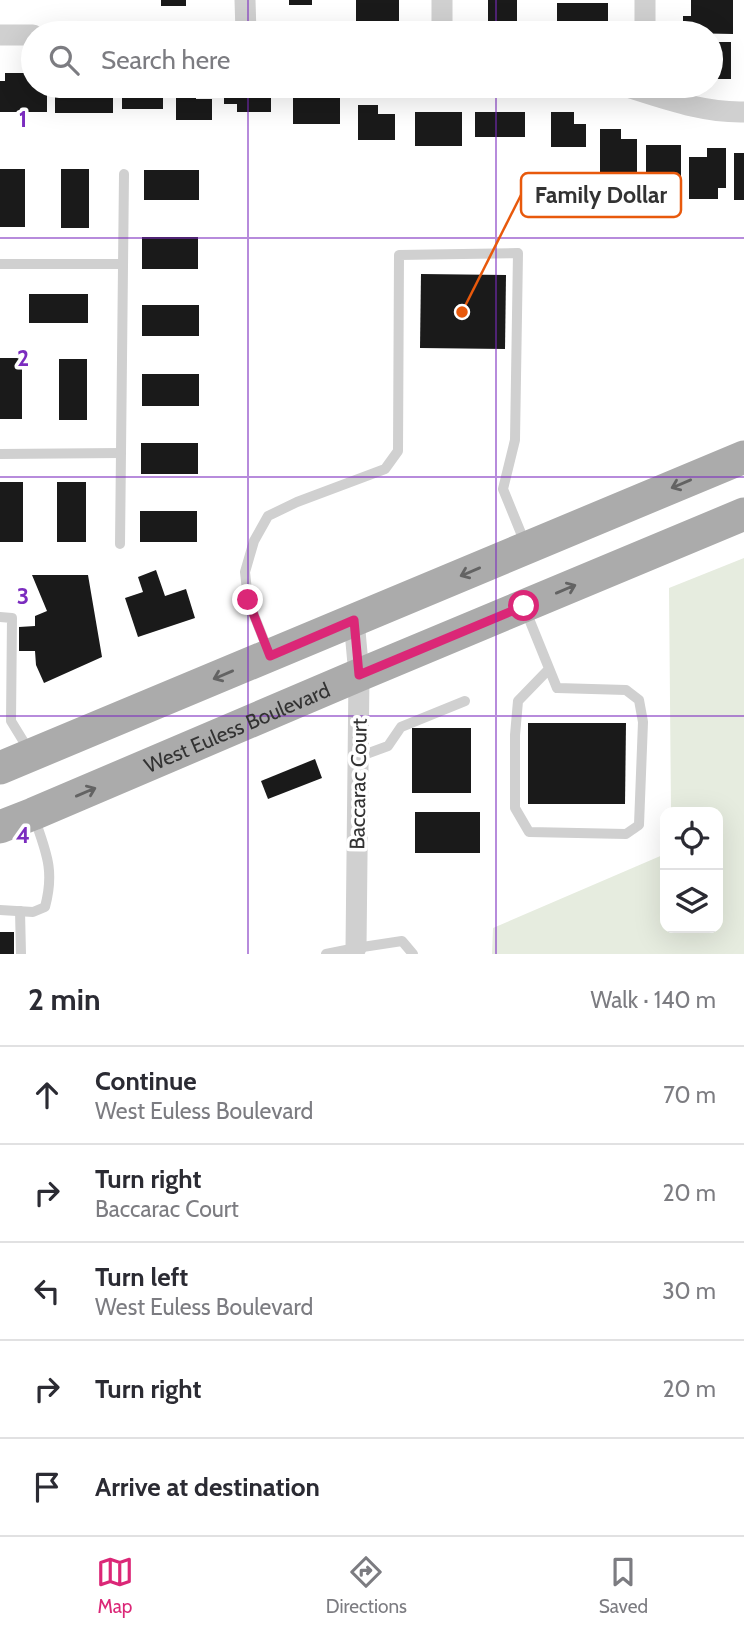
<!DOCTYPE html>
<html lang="en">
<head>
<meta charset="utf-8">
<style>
  :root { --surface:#fff; --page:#f2f2f3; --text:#2b2b33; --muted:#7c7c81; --line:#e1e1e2; --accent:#db2777 }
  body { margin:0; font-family:Cabin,sans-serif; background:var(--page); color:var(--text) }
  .controls { position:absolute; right:21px; bottom:21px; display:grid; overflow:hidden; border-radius:14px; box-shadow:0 7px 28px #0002 }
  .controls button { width:63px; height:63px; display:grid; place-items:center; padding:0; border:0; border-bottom:2px solid var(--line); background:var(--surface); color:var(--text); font:35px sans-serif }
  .stop { position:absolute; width:21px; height:21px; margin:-16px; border:5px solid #db2777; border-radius:50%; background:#fff }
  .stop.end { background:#db2777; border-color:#fff; box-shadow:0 2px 7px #0008 }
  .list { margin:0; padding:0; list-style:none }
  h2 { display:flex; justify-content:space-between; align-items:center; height:91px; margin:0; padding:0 28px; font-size:30px }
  h2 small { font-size:23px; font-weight:400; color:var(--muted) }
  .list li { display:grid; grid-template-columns:46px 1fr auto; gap:21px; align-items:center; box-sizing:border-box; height:98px; padding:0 28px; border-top:2px solid var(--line) }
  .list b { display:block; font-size:26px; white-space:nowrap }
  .list p { margin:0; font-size:23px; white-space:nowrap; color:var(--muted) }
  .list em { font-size:23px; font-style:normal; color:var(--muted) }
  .icon { flex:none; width:38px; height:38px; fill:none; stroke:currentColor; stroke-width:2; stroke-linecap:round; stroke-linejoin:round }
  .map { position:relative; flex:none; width:744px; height:954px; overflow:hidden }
  .search { position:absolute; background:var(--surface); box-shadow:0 7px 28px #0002; left:21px; right:21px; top:21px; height:77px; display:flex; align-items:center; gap:18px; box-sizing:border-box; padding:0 24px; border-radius:38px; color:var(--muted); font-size:26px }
  .sheet { height:581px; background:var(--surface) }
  nav { display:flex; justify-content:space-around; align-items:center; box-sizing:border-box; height:98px; border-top:2px solid var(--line); background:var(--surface); font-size:19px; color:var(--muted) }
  nav a { display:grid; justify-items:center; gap:4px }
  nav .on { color:var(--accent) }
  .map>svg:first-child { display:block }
  .green { fill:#e6ecdf }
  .building { fill:#1a1a1a }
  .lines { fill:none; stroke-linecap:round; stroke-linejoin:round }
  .service { stroke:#d0d0d0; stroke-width:10 }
  .minor { stroke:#d0d0d0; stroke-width:21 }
  .primary { stroke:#ababab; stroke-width:33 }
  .oneway { stroke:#636363 }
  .route { stroke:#db2777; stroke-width:9 }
  .grid { fill:none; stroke:#7b2cbf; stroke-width:2; stroke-opacity:0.55 }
  .labels { text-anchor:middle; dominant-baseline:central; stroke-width:7; stroke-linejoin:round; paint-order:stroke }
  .street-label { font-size:21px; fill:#333; stroke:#fff }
  .grid-label { font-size:23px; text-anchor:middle; font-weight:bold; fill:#7b2cbf; stroke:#fff; stroke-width:7; stroke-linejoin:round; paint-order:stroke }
  .leader { fill:none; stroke:#e8590c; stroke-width:2.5 }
  .callout-dot { fill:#e8590c; stroke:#fff; stroke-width:2.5 }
  .callout { fill:#fff; stroke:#e8590c; stroke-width:2.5 }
  .callout-label { font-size:23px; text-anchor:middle; font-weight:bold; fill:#333 }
</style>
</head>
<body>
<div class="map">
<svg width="744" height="954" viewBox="0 0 744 954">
  <rect width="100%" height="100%" fill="#fff"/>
  <polygon class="green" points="744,558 744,954 492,954 493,928 665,854 665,928 718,928 718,812 671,812 669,588"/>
  <g class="building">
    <rect x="161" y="0" width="25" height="6"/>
    <rect x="289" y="0" width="23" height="5"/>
    <polygon points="356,0 399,0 399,33 372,33 372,21 356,21"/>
    <rect x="488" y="0" width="29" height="33"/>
    <polygon points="691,0 733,0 733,34 683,33 683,16 691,16"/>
    <polygon points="557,3 608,3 608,24 596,24 596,33 557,33"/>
    <rect x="711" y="42" width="20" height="37"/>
    <polygon points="5,73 31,73 31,83 33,83 33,86 47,86 47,112 0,112 0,81 5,81"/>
    <rect x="55" y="86" width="58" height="27"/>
    <rect x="122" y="86" width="41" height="23"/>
    <polygon points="176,86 196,86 196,99 212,99 212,120 176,120"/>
    <polygon points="224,86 271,86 271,112 237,112 237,104 224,104"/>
    <rect x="293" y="98" width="47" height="26"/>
    <polygon points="358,105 378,105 378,114 395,114 395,140 358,140"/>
    <rect x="415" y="112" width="47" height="34"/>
    <rect x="475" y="112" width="50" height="25"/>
    <polygon points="551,112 574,112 574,124 586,124 586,147 551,147"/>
    <polygon points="600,129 621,129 621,139 637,139 637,180 600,180"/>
    <rect x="646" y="145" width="35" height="51"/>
    <polygon points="707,148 726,148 726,188 718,188 718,199 689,199 689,157 707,157"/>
    <rect x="734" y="153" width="10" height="47"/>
    <rect x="0" y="169" width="25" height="58"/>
    <rect x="61" y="169" width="28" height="59"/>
    <rect x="144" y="170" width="55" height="30"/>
    <rect x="142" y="237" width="56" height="32"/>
    <polygon points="421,274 506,275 505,349 420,348"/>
    <rect x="29" y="294" width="59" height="29"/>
    <rect x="142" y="305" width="57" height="31"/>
    <rect x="0" y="358" width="22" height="61"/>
    <rect x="59" y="359" width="28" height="61"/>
    <rect x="142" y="374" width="57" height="32"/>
    <rect x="141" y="443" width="57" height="31"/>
    <rect x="0" y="482" width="23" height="60"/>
    <rect x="57" y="482" width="29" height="60"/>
    <rect x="140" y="511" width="57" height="31"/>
    <polygon points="156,570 165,596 186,589 195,618 138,637 125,598 143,592 138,577"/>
    <polygon points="32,575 88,575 102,657 44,683 36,665 35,651 19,651 19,627 35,626 35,616 47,611"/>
    <polygon points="528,723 626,723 625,804 528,804"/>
    <rect x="412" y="728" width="59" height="65"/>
    <polygon points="315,759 322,778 268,799 261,781"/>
    <rect x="415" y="812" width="65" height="41"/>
    <rect x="0" y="932" width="14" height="22"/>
  </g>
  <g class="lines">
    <g class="service">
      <polyline points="0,264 123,264"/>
      <polyline points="0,454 121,453"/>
      <polyline points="120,544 124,174"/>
      <polyline points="525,609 557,688 626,690 639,700 643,722 639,825 626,834 529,832 515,808 515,735 518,701 549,669"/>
      <polyline points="0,617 12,618 11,721 30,752"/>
      <polyline points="269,653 248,600 245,572 254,541 268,516 297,502 385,469 398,451 399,255 518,253 515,440 503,489 525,543"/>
      <polyline points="358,757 388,746 401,727 465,701"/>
      <path d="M 0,910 L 33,912 L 45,907 C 55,870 46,852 34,817"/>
      <polyline points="20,911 21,954"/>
      <polyline points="326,954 356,948 402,941 413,954"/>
    </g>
    <g class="minor">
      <polyline points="245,0 246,33"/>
      <polyline points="442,33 442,0"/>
      <polyline points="645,33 645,0"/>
      <polyline points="0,35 33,35"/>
      <path d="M 624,86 C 663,98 702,113 744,112"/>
      <polyline points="354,620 359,675 356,948"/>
    </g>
    <g class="primary">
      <polyline points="0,768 744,457"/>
      <path id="s1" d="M 0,827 L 33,814 L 359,675 L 744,514"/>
    </g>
  </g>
  <defs><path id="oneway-shaft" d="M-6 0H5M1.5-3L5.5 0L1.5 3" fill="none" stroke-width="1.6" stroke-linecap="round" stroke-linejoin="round" transform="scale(1.75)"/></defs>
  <g class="oneway">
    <use href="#oneway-shaft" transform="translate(681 484) rotate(157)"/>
    <use href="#oneway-shaft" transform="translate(470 572) rotate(157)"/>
    <use href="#oneway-shaft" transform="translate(566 589) rotate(-23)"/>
    <use href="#oneway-shaft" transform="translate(223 675) rotate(157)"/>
    <use href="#oneway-shaft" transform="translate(86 792) rotate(-23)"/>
  </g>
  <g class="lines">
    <polyline class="route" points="248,600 270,656 354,620 359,675 524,606"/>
  </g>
  <path class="grid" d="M 248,0 L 248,33M 496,0 L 496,33M 248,86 L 248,954M 496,86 L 496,954M 0,238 L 744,238M 0,477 L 744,477M 0,716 L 744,716"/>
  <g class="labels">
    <g class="street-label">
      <text stroke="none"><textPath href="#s1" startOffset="257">West Euless Boulevard</textPath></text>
      <text transform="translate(358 784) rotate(-89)">Baccarac Court</text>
    </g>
  </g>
  <g class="grid-label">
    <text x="23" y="127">1</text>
    <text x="23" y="366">2</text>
    <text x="23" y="604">3</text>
    <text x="23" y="843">4</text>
  </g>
  <path class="leader" d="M462 312L521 195"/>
  <circle class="callout-dot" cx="462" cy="312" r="7"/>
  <rect class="callout" x="521" y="173" width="160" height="44" rx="7"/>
  <g class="callout-label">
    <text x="601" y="203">Family Dollar</text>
  </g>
</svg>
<div class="controls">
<button><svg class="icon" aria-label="locate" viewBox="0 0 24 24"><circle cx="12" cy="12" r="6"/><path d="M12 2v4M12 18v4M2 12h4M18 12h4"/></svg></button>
<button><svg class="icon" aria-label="layers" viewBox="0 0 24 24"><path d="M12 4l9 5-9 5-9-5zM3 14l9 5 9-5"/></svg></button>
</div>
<div class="stop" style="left:524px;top:606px"></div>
<div class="stop end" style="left:248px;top:600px"></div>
<div class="search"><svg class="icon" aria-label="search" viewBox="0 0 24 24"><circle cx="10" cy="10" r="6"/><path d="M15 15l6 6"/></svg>Search here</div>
</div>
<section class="sheet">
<h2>2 min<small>Walk · 140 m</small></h2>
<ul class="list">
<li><svg class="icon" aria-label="ahead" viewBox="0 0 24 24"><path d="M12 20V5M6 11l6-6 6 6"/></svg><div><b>Continue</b><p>West Euless Boulevard</p></div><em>70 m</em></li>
<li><svg class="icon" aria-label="right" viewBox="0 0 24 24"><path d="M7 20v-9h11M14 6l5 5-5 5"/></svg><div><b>Turn right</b><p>Baccarac Court</p></div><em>20 m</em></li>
<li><svg class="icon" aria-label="left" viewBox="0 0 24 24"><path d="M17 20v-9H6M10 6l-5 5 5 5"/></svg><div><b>Turn left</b><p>West Euless Boulevard</p></div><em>30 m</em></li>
<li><svg class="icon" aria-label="right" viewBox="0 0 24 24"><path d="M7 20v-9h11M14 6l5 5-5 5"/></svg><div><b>Turn right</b></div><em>20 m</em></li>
<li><svg class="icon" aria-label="arrive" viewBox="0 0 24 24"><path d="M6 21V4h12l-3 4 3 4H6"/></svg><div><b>Arrive at destination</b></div></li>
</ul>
</section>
<nav>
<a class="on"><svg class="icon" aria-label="map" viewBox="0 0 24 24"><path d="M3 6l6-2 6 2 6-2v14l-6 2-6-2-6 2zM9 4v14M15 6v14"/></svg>Map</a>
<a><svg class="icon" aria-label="directions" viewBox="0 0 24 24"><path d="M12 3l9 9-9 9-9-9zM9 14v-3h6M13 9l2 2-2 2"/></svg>Directions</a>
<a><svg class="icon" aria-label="saved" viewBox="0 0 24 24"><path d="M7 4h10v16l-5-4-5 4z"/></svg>Saved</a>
</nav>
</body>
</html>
